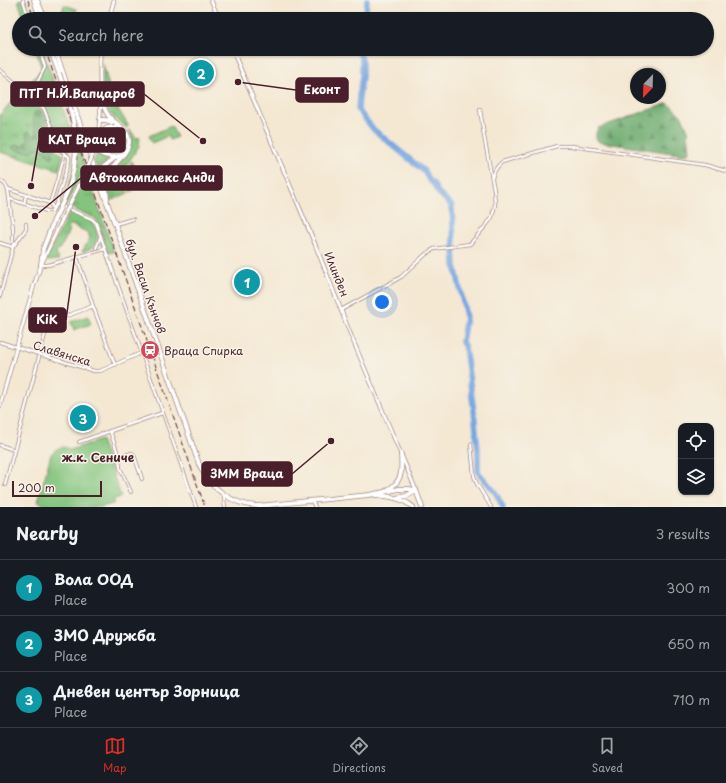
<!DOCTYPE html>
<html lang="en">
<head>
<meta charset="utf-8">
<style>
  :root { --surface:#171b24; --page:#242831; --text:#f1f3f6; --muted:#9ea1a6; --line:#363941; --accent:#d93025 }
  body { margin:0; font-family:"Playpen Sans",sans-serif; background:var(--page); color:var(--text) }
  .controls { position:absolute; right:12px; bottom:12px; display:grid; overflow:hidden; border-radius:8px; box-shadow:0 1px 3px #0004 }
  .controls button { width:36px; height:36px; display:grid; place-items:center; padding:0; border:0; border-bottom:1px solid var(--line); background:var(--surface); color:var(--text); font:20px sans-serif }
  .compass { position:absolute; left:630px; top:68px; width:36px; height:36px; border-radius:50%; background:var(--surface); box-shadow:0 1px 3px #0004; rotate:203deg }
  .scale { position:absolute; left:12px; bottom:10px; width:90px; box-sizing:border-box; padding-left:4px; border:2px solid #4a1f2b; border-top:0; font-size:11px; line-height:14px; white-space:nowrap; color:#4a1f2b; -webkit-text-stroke:3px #f7f3e8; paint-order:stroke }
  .you { position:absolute; left:382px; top:302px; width:14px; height:14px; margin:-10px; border:3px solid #fff; border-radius:50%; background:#1a73e8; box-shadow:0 0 0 6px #1a73e833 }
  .badge { display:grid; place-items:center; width:26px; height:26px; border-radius:50%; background:var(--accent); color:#fff; font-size:13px; font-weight:700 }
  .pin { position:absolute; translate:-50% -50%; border:2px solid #fff; box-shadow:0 1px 4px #0006 }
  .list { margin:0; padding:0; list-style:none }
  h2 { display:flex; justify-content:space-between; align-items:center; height:52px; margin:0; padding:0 16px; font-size:17px }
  h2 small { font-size:13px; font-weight:400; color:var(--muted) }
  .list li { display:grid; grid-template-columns:26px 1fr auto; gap:12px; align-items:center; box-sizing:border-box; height:56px; padding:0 16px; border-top:1px solid var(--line) }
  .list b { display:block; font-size:15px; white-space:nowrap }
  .list p { margin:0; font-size:13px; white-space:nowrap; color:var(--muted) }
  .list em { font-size:13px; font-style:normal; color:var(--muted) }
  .icon { flex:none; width:22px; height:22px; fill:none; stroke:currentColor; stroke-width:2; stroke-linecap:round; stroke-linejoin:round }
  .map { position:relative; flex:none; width:726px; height:507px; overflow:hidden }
  .search { position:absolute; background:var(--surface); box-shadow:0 1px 3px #0004; left:12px; right:12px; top:12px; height:44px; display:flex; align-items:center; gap:10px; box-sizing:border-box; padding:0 14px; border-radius:22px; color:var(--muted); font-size:15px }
  .sheet { height:220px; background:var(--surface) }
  nav { display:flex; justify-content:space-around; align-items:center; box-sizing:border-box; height:56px; border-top:1px solid var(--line); background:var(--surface); font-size:11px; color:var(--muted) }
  nav a { display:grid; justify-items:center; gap:2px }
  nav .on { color:var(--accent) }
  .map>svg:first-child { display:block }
  .grass { fill:url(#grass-tufts); stroke:#667254 }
  .forest { fill:url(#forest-firs); stroke:#5a644c }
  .park { fill:#83c57e; stroke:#667254 }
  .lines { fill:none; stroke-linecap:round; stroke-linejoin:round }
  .river { stroke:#78a7e1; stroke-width:5.5 }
  .minor-casing { stroke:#9f847f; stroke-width:4 }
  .tertiary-casing { stroke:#9f847f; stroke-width:4.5 }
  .primary-casing { stroke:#9f847f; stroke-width:5.5 }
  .minor { stroke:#fff; stroke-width:2.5 }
  .tertiary { stroke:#fff; stroke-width:3 }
  .primary { stroke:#fff; stroke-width:4 }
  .rail { stroke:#4a1f2b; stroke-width:1; stroke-dasharray:6 3; stroke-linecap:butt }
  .tertiary-bridge-casing { stroke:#9f847f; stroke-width:4.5; stroke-linecap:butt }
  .primary-bridge-casing { stroke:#9f847f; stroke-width:5.5; stroke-linecap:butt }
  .tertiary-bridge { stroke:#fff; stroke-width:3 }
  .primary-bridge { stroke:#fff; stroke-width:4 }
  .labels { text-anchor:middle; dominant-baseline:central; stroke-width:3; stroke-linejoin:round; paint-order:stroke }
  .street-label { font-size:11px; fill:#4a1f2b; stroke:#f7f3e8 }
  .poi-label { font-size:11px; fill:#4a1f2b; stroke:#f7f3e8; text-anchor:start }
  .neighbourhood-label { font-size:12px; font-weight:bold; fill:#4a1f2b; stroke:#f7f3e8 }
  .leader { fill:none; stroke:#4a1f2b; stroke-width:1.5 }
  .callout-dot { fill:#4a1f2b; stroke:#f7f3e8; stroke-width:1.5 }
  .callout { fill:#4a1f2b; stroke:#4a1f2b; stroke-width:1.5 }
  .callout-label { font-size:12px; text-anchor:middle; font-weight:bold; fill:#fff }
</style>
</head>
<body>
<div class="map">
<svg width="726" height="507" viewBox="0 0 726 507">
  <defs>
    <pattern id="grass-tufts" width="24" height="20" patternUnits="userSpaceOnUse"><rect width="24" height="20" fill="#83c57e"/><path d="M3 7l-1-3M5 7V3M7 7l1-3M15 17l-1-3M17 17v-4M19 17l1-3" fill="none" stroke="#6d9f67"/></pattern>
    <pattern id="forest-firs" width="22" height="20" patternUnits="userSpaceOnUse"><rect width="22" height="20" fill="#6aaa6d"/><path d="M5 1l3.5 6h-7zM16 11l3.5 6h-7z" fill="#598a5a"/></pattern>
  </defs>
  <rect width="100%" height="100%" fill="#f7f3e8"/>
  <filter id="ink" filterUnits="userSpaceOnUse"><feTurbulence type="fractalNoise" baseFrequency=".025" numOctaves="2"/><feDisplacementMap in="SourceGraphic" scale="8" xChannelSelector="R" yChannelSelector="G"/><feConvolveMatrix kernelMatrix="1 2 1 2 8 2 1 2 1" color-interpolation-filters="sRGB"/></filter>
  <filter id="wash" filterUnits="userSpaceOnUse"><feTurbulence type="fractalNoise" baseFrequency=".012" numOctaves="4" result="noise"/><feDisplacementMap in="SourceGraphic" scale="16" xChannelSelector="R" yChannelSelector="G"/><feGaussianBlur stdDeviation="0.9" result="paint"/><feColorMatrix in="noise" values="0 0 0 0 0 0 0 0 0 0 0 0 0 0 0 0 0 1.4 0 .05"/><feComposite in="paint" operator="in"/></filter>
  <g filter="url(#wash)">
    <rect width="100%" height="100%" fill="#f4e8d3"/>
    <g class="grass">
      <polygon points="18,0 25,0 32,19 24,19"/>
      <polygon points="35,49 42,49 70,128 72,137 68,154 62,150 44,106 25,89 42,69"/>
      <path d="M 103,64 L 113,101 L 128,125 L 127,128 C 122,124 115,119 110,114 C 101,102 103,79 103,64 Z"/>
      <polygon points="21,90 41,109 45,115 57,151 63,155 59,170 0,152 0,115"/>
      <path d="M 113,128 C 140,130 122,169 98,149 C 101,139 103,132 113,128 Z"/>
      <path d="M 129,130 L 131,131 L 136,138 L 140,137 L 139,146 L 122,172 L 121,179 L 128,193 L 110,201 C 106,190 107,177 114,168 C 125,154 137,150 129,130 Z"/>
      <polygon points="78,146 85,166 65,207 63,206 75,167"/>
      <polygon points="97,153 110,158 111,159 97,169 94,160"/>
      <path d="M 117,158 L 117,159 C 109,168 103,177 104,189 L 99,173 Z"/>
      <path d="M 132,161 L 140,178 L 131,182 L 134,190 L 130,192 C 123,176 124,175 132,161 Z"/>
      <polygon points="87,174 114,252 108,253 97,221 95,218 71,208"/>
      <path d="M 70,212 C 77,215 85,217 90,221 C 93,223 94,226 96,229 C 100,243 94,248 82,252 L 90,238 L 87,232 L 69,224 C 69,236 63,244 56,253 L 59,260 L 48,261 L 46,259 L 69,213 Z"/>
    </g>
    <g class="forest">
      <polygon points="668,103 682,116 688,130 690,152 685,155 599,142 596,139 596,133 598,128"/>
      <path d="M 38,111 L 42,112 C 47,117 48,124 47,131 L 52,136 L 56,146 L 52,152 L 54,155 L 53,157 L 50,157 L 45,152 L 37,148 C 29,155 21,151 12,148 L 13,146 L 19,144 L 21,148 L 25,142 L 29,142 L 26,133 L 29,131 L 33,136 L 37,134 C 34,126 32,121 34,113 Z"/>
    </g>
    <g class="park">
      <polygon points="64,5 77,9 74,19 60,19"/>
      <polygon points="171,126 177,137 170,140 168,136 152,143 149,136"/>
      <polygon points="88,316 91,324 74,330 71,322"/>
      <path d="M 101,440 L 121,497 L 114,499 L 113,504 L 101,507 L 53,507 L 38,502 L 51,454 C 57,448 62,444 70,450 Z"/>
    </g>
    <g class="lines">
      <g class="river">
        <polyline points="365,19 367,0"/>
        <polyline points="357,49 362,59 362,77 359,96 358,110 374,130 424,171 429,180 433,183 437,191 452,206 455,265 466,317 462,342 465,347 474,411 478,450 478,472 495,492 503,507"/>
      </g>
    </g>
  </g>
  <g filter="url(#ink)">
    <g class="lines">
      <g class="minor-casing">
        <g id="minor">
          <polyline points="23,0 29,19"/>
          <polyline points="0,70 39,103 44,109 60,149 69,157 69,161 56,204 92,219 96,223 196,507"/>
          <polyline points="33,97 35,87 45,67 39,49"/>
          <path d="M 492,178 C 494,171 497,166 502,162 L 557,146 L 571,146 L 705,165 L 726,171"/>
          <polyline points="0,181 5,184 8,189 50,203 53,208 52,211"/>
          <polyline points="10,199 47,211 52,211 56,204"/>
          <polyline points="50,203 65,154"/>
          <polyline points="24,204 26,195"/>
          <polyline points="115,224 133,219"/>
          <polyline points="0,243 13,247 26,229 26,224"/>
          <polyline points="96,248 101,236"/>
          <polyline points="77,258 86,283 93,306"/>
          <polyline points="41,265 48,265 105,249"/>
          <polyline points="0,296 13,247 13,229 8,189"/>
          <polyline points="341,310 401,277 426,254 434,249 470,244 488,223 492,217 495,205 494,190 484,136 480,109"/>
          <polyline points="0,342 94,371 100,371 141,353"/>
          <polyline points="110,431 119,457 120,468 131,492"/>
          <polyline points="79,442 162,413"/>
          <polyline points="471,444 474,476 477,484 491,507"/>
          <polyline points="0,445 14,450"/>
          <polyline points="119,457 132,453 134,455 142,479"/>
          <polyline points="5,485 48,323 93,306 115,365"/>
          <polyline points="224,495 224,500 225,507"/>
          <polyline points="312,501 315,507"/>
        </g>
      </g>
      <g class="tertiary-casing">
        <g id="tertiary">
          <polyline points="211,0 219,19"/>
          <polyline points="109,19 114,0"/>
          <polyline points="232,49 315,244 352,338 416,490"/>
          <path d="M 97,137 C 101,121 101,103 100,87 C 100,74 99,61 101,49"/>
          <polyline points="0,406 34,285 41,265 61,222"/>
        </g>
      </g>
      <g class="primary-casing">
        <g id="primary">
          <polyline points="34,0 40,19"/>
          <polyline points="37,0 45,19"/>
          <polyline points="50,49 59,73"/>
          <path d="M 55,49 L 80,124 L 96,173 L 115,224 L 199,464 C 210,488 232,505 258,506 L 369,495 L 399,489 L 408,489 L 416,490"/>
          <path d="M 101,95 C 102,101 104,109 108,115 C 114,124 129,129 129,141 C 129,153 115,162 110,172 C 105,180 106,190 107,199"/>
          <polyline points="100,120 106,120 112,122"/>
          <path d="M 86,135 C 93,151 104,161 123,155"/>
          <polyline points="97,137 107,128 119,126"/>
          <polyline points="96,173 116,157"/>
          <polyline points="41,265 43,249 54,220"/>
          <path d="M 387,490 C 403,482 402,470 401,454"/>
          <polyline points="416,490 422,507"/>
          <path d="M 375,495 C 389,496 402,498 413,507"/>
          <polyline points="396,498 406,496 416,490"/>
        </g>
      </g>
      <use href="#minor" class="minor"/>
      <use href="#tertiary" class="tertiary"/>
      <use href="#primary" class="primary"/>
      <g class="rail">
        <polyline points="28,0 34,19"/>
        <polyline points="45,49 205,507"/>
      </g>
      <g class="tertiary-bridge-casing">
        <path id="tertiary-bridge" d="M 61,222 C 73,196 90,169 97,141"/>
      </g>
      <g class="primary-bridge-casing">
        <path id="primary-bridge" d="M 54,220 C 60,208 67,195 71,181 C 82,142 72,110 59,73"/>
      </g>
      <use href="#tertiary-bridge" class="tertiary-bridge"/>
      <use href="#primary-bridge" class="primary-bridge"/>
    </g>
  </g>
  <defs>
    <g id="station-disc" transform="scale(1)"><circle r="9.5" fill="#d1495b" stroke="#f7f3e8"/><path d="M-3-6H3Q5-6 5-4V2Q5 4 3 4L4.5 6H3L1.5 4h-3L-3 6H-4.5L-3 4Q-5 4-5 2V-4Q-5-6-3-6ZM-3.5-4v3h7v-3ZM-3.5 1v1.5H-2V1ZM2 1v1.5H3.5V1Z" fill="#fff"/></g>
  </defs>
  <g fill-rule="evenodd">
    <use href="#station-disc" x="150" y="350"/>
  </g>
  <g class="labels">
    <g class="street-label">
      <text transform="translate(337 274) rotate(68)">Илинден</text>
      <text transform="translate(146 286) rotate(71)">бул. Васил Кънчов</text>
      <text transform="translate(62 353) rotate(17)">Славянска</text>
    </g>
    <g class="poi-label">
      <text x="164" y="350">Враца Спирка</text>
    </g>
    <g class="neighbourhood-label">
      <text x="98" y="457">ж.к. Сениче</text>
    </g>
  </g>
  <path class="leader" d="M238 82L296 90M203 141L144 94M31 186L39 140M35 216L81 178M76 247L66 320M331 441L292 474"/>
  <g class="callout-dot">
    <circle cx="238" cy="82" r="4"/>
    <circle cx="203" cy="141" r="4"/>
    <circle cx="31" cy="186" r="4"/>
    <circle cx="35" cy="216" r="4"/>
    <circle cx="76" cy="247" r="4"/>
    <circle cx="331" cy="441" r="4"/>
  </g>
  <g class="callout">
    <rect x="296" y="78" width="52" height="24" rx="4"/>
    <rect x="11" y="82" width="133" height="24" rx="4"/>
    <rect x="39" y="128" width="86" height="24" rx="4"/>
    <rect x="81" y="166" width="141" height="24" rx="4"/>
    <rect x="29" y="308" width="37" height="24" rx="4"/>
    <rect x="202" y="462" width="90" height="24" rx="4"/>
  </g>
  <g class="callout-label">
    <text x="322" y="94">Еконт</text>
    <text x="77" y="98">ПТГ Н.Й.Вапцаров</text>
    <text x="82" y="144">КАТ Враца</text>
    <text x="152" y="182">Автокомплекс Анди</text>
    <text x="47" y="324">KiK</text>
    <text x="247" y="478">ЗММ Враца</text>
  </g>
</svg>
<div class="controls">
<button><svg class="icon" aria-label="locate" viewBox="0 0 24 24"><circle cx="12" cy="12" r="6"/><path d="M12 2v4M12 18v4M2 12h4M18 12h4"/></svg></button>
<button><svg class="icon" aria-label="layers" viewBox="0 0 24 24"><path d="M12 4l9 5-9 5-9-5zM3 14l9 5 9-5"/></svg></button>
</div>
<svg class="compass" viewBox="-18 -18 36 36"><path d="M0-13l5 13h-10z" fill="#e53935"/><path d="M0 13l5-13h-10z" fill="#9ea1a6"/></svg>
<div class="scale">200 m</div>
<div class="you"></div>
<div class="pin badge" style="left:247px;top:282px;background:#0f9aa8">1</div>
<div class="pin badge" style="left:201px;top:73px;background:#0f9aa8">2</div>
<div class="pin badge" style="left:83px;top:418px;background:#0f9aa8">3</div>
<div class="search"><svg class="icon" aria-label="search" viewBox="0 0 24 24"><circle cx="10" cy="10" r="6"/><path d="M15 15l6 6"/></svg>Search here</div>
</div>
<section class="sheet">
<h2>Nearby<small>3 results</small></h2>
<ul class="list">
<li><span class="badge" style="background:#0f9aa8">1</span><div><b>Вола ООД</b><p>Place</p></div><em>300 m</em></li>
<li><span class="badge" style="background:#0f9aa8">2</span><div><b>ЗМО Дружба</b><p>Place</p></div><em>650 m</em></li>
<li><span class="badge" style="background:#0f9aa8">3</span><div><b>Дневен център Зорница</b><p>Place</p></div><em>710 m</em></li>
</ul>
</section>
<nav>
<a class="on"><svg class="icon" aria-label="map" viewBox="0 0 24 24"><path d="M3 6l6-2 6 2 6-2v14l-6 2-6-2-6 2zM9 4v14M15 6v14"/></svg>Map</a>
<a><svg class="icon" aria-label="directions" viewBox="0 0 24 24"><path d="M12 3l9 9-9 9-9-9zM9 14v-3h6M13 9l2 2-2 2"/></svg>Directions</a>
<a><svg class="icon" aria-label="saved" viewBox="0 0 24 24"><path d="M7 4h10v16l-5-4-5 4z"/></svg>Saved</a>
</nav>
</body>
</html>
